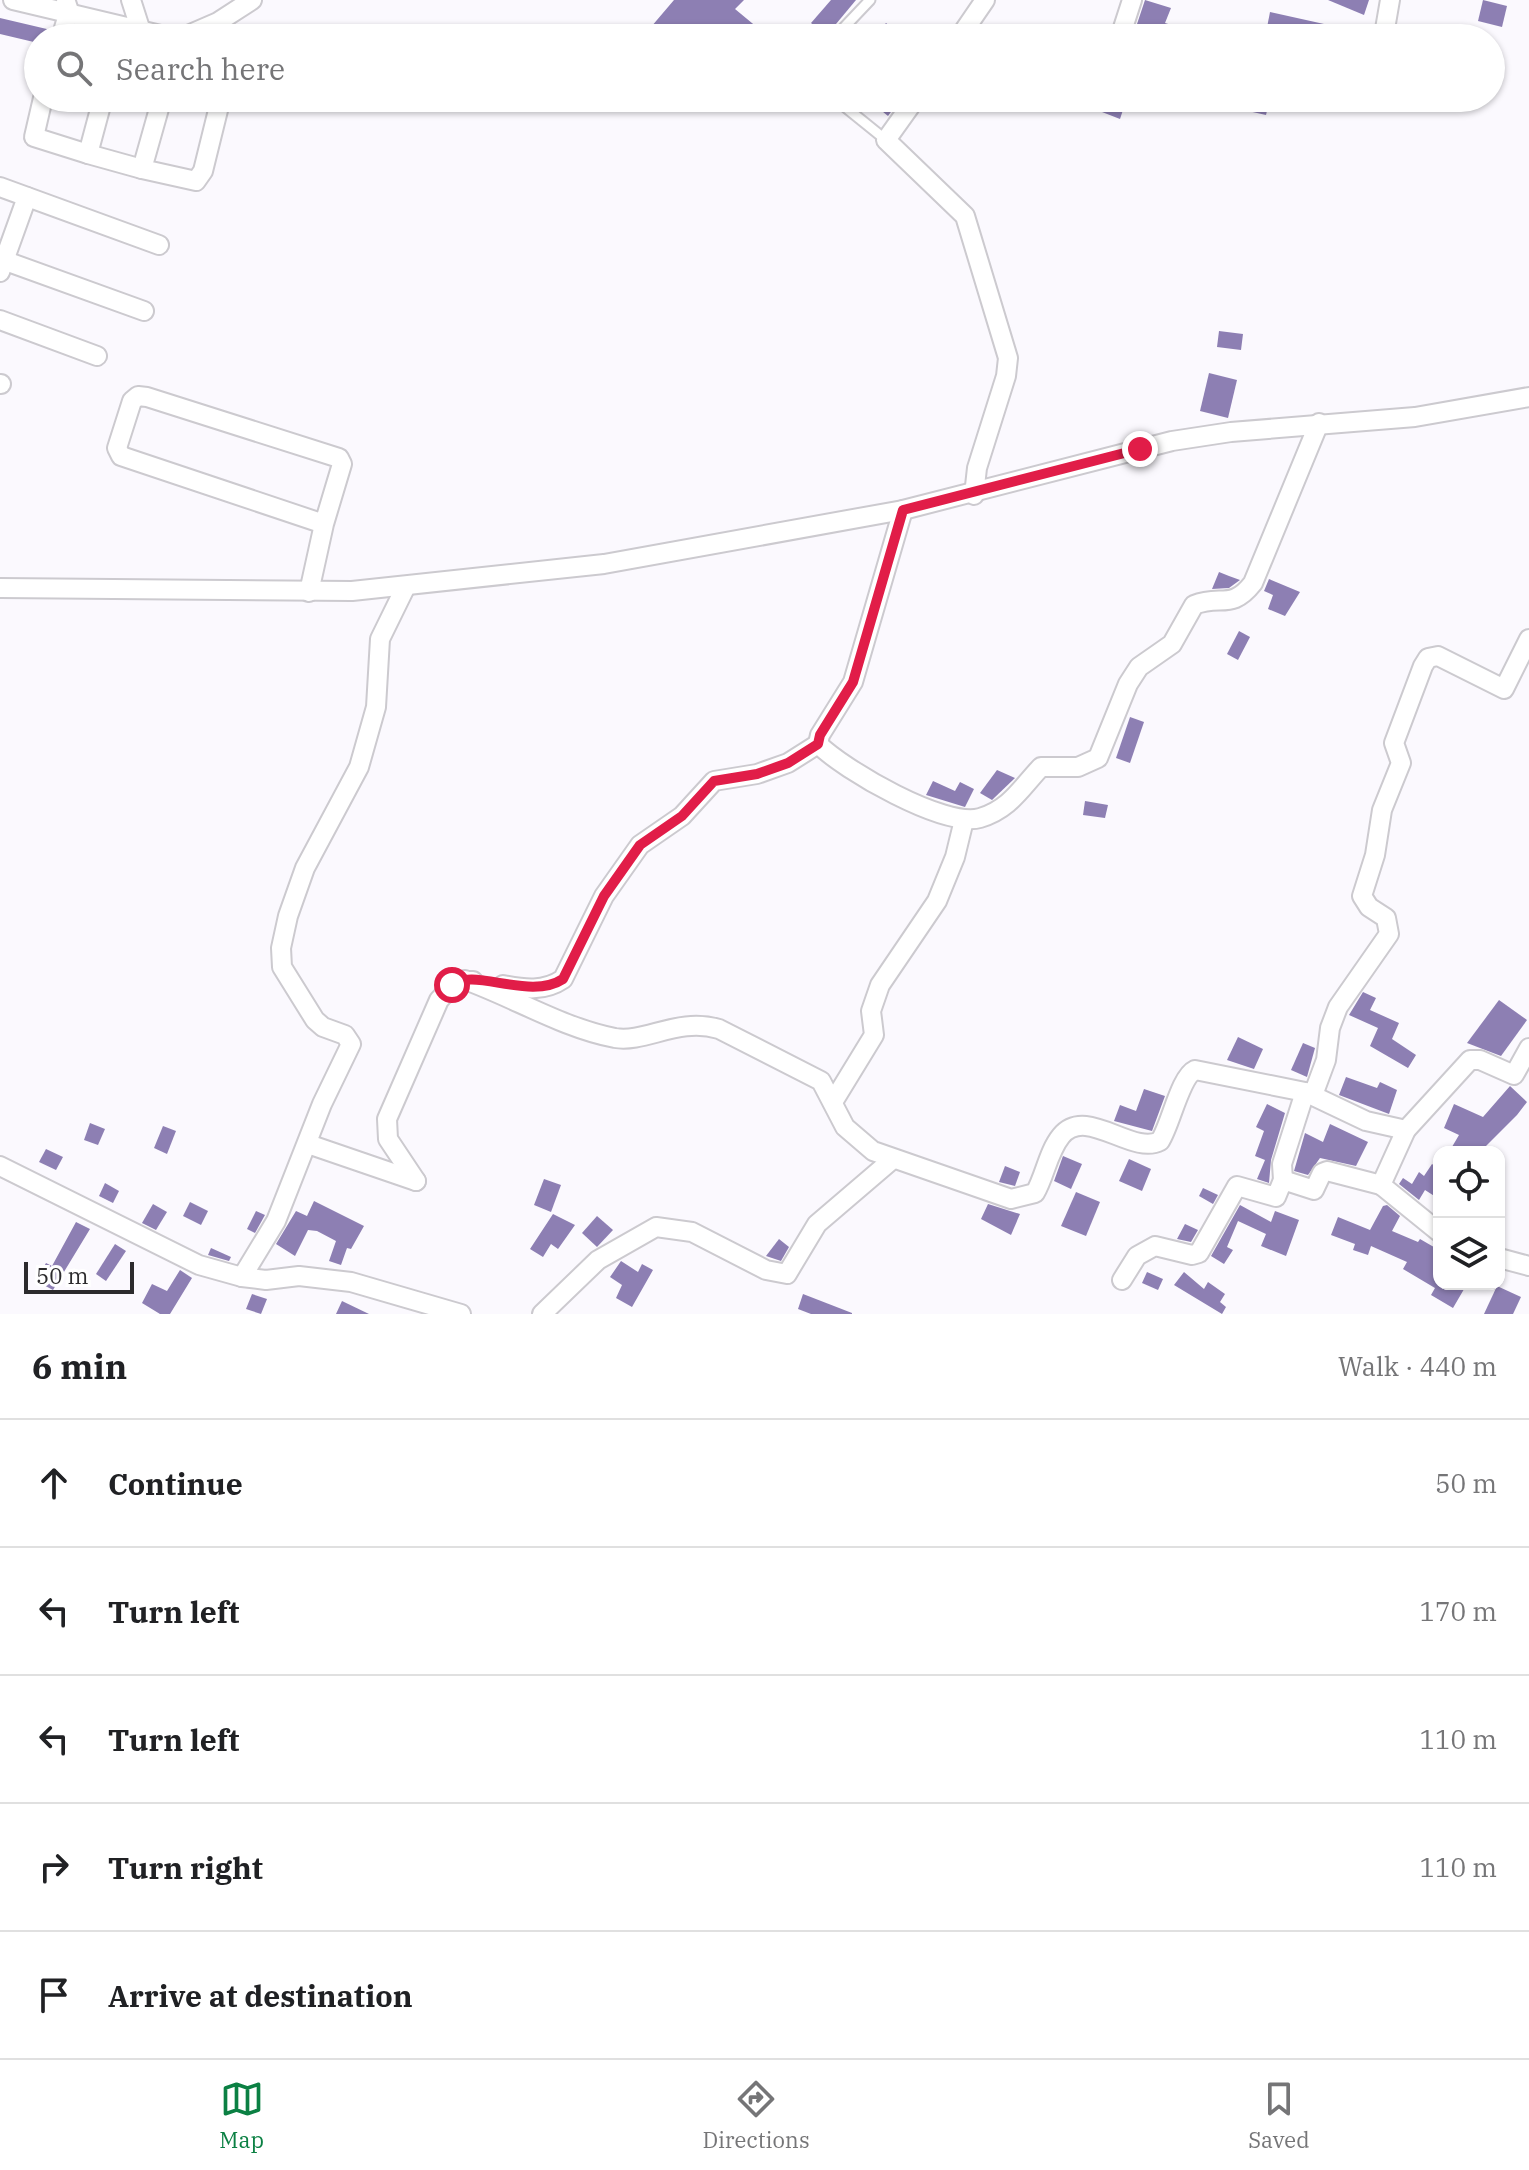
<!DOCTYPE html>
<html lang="en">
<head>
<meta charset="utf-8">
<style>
  :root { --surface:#fff; --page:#f6f6f6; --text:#202124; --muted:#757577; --line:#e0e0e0; --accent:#0b8043 }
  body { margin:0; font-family:"IBM Plex Serif",serif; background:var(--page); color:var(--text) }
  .controls { position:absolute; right:24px; bottom:24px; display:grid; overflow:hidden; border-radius:16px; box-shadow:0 2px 6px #0004 }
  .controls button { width:72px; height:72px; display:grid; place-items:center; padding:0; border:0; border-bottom:2px solid var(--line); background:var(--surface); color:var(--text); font:40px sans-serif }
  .scale { position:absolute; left:24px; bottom:20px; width:110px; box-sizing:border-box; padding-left:8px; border:4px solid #2c2b2d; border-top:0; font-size:22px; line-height:28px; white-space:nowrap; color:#2c2b2d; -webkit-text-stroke:6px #fff; paint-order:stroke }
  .stop { position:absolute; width:24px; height:24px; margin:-18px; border:6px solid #e11d48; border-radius:50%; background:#fff }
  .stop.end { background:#e11d48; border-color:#fff; box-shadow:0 2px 8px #0008 }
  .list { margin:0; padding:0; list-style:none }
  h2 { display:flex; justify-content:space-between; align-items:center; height:104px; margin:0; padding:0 32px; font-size:34px }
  h2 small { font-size:26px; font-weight:400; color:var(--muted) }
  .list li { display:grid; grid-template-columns:52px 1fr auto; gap:24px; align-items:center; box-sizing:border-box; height:128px; padding:0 32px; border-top:2px solid var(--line) }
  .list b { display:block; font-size:30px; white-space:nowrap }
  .list em { font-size:26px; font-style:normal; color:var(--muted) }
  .icon { flex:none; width:44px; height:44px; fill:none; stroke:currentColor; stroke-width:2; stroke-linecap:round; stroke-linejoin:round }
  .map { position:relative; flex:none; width:1529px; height:1314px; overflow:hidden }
  .search { position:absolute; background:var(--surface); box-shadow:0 2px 6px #0004; left:24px; right:24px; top:24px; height:88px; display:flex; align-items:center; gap:20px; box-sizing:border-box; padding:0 28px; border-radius:44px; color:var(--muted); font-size:30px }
  .sheet { height:744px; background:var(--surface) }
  nav { display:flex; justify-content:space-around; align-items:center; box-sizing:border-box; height:112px; border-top:2px solid var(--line); background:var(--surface); font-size:22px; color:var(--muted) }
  nav a { display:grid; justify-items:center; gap:4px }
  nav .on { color:var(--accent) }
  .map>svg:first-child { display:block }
  .building { fill:#8d7fb3 }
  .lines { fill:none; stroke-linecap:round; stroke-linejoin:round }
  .lane-casing { stroke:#cccacf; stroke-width:13 }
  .street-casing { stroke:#cccacf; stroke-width:22 }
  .lane { stroke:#fff; stroke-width:9 }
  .street { stroke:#fff; stroke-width:18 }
  .route { stroke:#e11d48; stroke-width:10 }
</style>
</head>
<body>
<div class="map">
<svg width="1529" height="1314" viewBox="0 0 1529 1314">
  <rect width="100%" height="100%" fill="#fbf9fe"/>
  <g class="building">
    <polygon points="674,0 744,0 735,9 770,38 659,38 651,27"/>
    <polygon points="831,0 856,0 826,36 811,23"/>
    <polygon points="1145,0 1171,8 1165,23 1204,35 1203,38 1133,36"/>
    <polygon points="1328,0 1369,0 1364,15"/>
    <polygon points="1483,0 1507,6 1502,27 1478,21"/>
    <polygon points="1270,12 1324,24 1320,38 1265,38"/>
    <polygon points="0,18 51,30 49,38 38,38 38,43 0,34"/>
    <polygon points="886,23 905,38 873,38"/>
    <polygon points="866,98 901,98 888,116"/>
    <polygon points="1066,98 1127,98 1120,119"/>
    <polygon points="1241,98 1270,98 1266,115 1239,109"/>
    <polygon points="1219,331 1243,334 1241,350 1217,347"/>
    <polygon points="1209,373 1237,380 1228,418 1200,411"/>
    <polygon points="1219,572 1229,576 1240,580 1229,588 1212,589"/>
    <polygon points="1269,579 1300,592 1285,616 1268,609 1273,595 1264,591"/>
    <polygon points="1239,631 1250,637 1238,660 1227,654"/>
    <polygon points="1130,717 1144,722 1130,763 1116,758"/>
    <polygon points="997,770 1015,778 992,800 980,793"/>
    <polygon points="933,781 955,791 960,782 974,789 965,807 926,795"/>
    <polygon points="1085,801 1108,805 1105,818 1083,815"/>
    <polygon points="1363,992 1376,998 1370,1010 1399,1023 1392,1039 1416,1055 1408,1068 1370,1046 1378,1028 1349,1015"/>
    <polygon points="1499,1000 1527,1020 1501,1056 1467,1043"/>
    <polygon points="1238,1037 1263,1049 1254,1069 1227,1060"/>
    <polygon points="1303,1043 1315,1048 1307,1077 1291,1070"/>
    <polygon points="1346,1077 1377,1088 1380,1082 1397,1090 1389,1114 1339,1095"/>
    <polygon points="1510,1086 1527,1102 1517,1115 1480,1152 1449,1152 1459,1135 1444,1128 1454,1104 1483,1117"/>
    <polygon points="1144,1089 1165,1096 1152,1131 1114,1121 1120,1105 1136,1111"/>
    <polygon points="1267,1104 1285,1113 1271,1160 1269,1183 1257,1179 1265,1160 1255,1156 1264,1131 1256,1127"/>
    <polygon points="90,1123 105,1129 98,1145 84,1140"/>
    <polygon points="1330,1124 1368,1142 1356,1166 1320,1158 1308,1175 1294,1171 1305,1133 1323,1142"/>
    <polygon points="163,1126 176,1131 167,1154 154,1148"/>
    <polygon points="46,1149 63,1157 56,1170 39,1162"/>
    <polygon points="1063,1156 1082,1164 1071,1189 1054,1181"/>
    <polygon points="1129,1159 1151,1169 1142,1191 1119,1181"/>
    <polygon points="1432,1164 1439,1169 1439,1199 1425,1190 1419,1200 1399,1184 1403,1178 1412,1184 1419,1172 1424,1176"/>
    <polygon points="1005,1166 1020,1172 1015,1186 999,1182"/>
    <polygon points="544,1179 561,1185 551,1212 534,1205"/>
    <polygon points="105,1183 119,1191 113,1203 99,1196"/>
    <polygon points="1203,1188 1218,1195 1213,1204 1199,1196"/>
    <polygon points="1076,1192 1100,1202 1086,1236 1061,1226"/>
    <polygon points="314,1201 364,1226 351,1249 347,1248 341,1265 329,1261 336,1241 317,1231 308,1230 295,1256 276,1244 296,1211 307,1216"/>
    <polygon points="190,1202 208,1211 201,1225 183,1216"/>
    <polygon points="153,1204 167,1212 156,1230 142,1223"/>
    <polygon points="988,1204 1020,1214 1011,1235 981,1219"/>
    <polygon points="1240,1205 1271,1222 1275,1211 1299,1220 1286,1256 1261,1246 1266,1234 1238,1221 1227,1247 1233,1250 1224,1264 1211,1256"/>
    <polygon points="1387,1205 1400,1216 1392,1231 1418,1242 1420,1239 1439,1250 1439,1284 1467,1284 1453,1308 1431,1295 1435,1288 1403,1269 1407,1262 1371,1246 1368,1255 1353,1250 1355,1244 1331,1235 1338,1217 1370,1230 1383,1206"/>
    <polygon points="256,1211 265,1215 255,1233 247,1229"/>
    <polygon points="553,1214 575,1225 558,1249 551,1244 543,1257 530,1249"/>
    <polygon points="597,1216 613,1230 597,1247 582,1233"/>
    <polygon points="76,1222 90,1229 53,1290 36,1281 46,1263 52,1266"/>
    <polygon points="1185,1224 1198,1230 1191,1242 1177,1239"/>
    <polygon points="779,1239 789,1247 781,1261 766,1256"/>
    <polygon points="115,1244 126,1251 106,1281 96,1274"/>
    <polygon points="211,1248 231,1257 229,1261 208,1255"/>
    <polygon points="621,1261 638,1272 642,1264 653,1270 632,1307 616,1298 622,1285 610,1277"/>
    <polygon points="180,1270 192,1278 170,1314 160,1314 142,1303 152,1284 167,1291"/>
    <polygon points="1147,1272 1163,1279 1158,1290 1142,1283"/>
    <polygon points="1184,1272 1204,1289 1208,1282 1225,1294 1220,1302 1226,1307 1222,1314 1174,1285"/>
    <polygon points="1497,1286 1521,1297 1513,1314 1484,1314"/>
    <polygon points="252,1294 267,1299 261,1314 246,1309"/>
    <polygon points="803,1294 852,1313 852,1314 811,1314 798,1309"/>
    <polygon points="342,1301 369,1314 336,1314"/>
  </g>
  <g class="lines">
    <g class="lane-casing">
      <g id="lane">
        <polyline points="834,38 870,0"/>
        <polyline points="834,98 886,140"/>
      </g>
    </g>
    <g class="street-casing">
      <g id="street">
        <polyline points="13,0 173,38"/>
        <polyline points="131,0 140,28"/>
        <polyline points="1385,29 1390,0"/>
        <polyline points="1122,31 1132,0"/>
        <polyline points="61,38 69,11 66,2"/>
        <polyline points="181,38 218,22 252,0"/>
        <polyline points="959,38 985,0"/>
        <polyline points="43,98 34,137 88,154"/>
        <polyline points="103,98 88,154 142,169"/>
        <polyline points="162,98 142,169 196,181 203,171 221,98"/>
        <polyline points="916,98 886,140 965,216 1008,358 1006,376 977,468 974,495"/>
        <polyline points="0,187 159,245"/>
        <polyline points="0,259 144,311"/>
        <polyline points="0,272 27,197"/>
        <polyline points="0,320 97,356"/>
        <polyline points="0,384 1,384"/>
        <path d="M 903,510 L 853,682 L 820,735 L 818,744 C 844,770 944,828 980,818 C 1010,809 1021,788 1041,767 L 1078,767 L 1098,758 L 1128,684 L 1139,667 L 1172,644 L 1194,605 C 1221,594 1231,611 1253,583 L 1319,423"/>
        <polyline points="0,588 352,591 604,564 903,510 1172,441 1231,432 1415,417 1529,397"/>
        <polyline points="309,592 324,524 342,464 339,458 147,397 138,396 132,401 117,448 121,456 324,524"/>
        <path d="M 465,980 C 515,998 563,1028 615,1038 C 646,1043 678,1017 719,1029 L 821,1081 L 845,1127 L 873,1151 L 1011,1199 L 1035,1193 C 1045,1176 1048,1152 1061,1136 C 1086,1105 1132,1156 1160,1141 C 1171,1124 1180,1077 1195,1070 L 1305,1092 L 1366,1121 L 1406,1130"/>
        <path d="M 503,985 C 524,989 544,992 563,979 L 604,896 L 640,845 L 682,816 L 714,781 L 757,774 L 788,763 L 818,744"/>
        <polyline points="1313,1095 1326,1060 1330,1028 1338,1007 1389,934 1386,918 1369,907 1362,896 1375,855 1382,810 1401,763 1394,743 1423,666 1428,658 1438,656 1504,689 1529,639"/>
        <polyline points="833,1102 874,1035 871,1011 880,985 937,901 955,857 964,820"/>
        <polyline points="308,1144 416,1181"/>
        <polyline points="0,1166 199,1265 242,1277 266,1280 299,1276 351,1282 461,1314"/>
        <polyline points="1283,1180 1282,1164 1305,1092"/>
        <polyline points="416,1181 388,1139 387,1119 439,1000 457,981 473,981"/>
        <polyline points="1381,1185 1439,1232"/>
        <polyline points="1499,1258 1529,1266"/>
        <polyline points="242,1277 276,1221 322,1104 351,1044 345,1035 323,1027 315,1020 282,967 281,948 288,916 305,868 359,767 376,707 380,639 406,586"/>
        <polyline points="1122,1280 1137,1256 1155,1246 1192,1255 1199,1253 1237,1186 1276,1197 1283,1180 1314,1190 1322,1173 1327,1171 1381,1185 1406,1130 1470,1060 1480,1060 1514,1075 1529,1048"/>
        <polyline points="542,1314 598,1260 656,1227 692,1232 766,1270 787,1274 817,1224 893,1159"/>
      </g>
    </g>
    <use href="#lane" class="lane"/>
    <use href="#street" class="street"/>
  </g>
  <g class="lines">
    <path class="route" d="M 452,985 C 473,967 530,1001 563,979 L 604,896 L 640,845 L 682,816 L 714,781 L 757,774 L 788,763 L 818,744 L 820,735 L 853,682 L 903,510 L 1140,449"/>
  </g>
</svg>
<div class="controls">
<button><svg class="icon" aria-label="locate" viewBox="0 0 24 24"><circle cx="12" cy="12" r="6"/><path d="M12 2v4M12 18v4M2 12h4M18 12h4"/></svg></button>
<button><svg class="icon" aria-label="layers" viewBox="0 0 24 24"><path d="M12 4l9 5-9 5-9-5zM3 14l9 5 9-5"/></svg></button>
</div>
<div class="scale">50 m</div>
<div class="stop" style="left:452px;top:985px"></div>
<div class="stop end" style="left:1140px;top:449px"></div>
<div class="search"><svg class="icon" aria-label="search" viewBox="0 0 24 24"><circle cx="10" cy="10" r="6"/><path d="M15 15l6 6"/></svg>Search here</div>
</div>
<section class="sheet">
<h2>6 min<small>Walk · 440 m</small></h2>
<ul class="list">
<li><svg class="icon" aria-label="ahead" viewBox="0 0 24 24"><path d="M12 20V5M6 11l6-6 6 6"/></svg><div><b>Continue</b></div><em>50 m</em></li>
<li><svg class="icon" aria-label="left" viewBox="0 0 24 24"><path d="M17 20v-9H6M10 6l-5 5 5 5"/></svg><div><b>Turn left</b></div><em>170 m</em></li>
<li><svg class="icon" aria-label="left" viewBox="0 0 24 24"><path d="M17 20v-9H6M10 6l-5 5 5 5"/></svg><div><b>Turn left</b></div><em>110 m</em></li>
<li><svg class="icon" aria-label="right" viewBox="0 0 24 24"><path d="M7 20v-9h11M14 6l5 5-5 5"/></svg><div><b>Turn right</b></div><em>110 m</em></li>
<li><svg class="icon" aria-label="arrive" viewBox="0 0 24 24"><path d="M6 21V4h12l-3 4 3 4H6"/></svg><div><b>Arrive at destination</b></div></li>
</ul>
</section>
<nav>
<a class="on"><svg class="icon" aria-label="map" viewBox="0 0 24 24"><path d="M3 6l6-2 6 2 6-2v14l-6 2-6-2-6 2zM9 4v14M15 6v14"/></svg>Map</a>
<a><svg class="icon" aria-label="directions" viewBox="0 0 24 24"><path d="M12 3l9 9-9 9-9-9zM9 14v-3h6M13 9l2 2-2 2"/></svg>Directions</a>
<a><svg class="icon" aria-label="saved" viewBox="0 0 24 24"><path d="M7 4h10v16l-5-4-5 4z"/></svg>Saved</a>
</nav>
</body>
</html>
